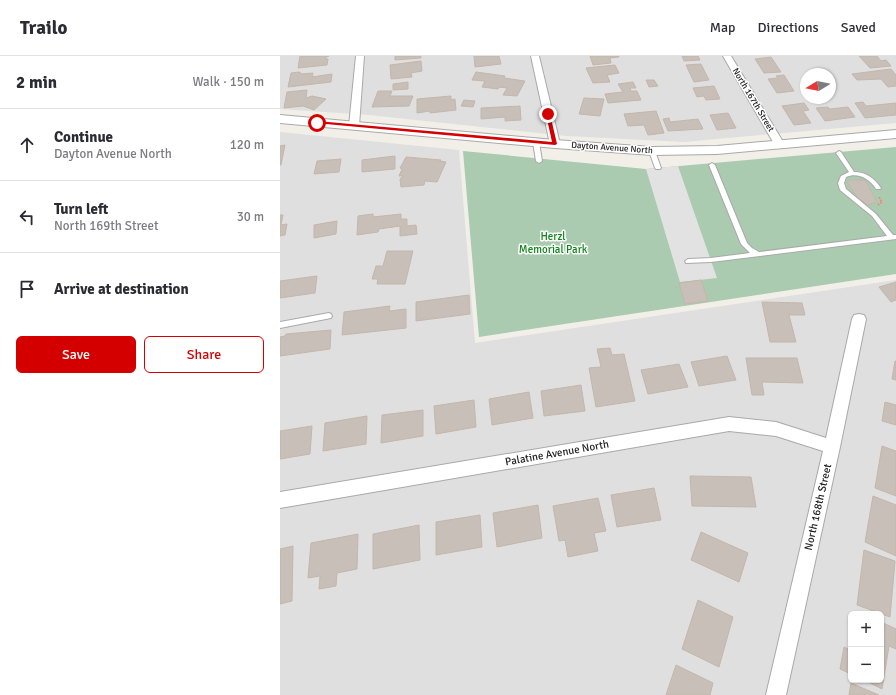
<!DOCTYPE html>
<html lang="en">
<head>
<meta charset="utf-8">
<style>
  :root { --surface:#fff; --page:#f2f2f3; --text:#2b2b33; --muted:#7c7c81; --line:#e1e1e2; --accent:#d40000 }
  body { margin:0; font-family:Signika,sans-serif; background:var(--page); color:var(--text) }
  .controls { position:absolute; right:12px; bottom:12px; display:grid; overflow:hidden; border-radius:6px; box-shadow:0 1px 3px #0004 }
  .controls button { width:36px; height:36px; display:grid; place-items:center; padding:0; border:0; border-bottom:1px solid var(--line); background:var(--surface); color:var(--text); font:20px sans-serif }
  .compass { position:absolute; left:520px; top:12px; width:36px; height:36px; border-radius:50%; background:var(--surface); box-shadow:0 1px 3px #0004; rotate:260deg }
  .stop { position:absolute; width:12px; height:12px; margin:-9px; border:3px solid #d40000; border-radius:50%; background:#fff }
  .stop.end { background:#d40000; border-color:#fff; box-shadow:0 1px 4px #0008 }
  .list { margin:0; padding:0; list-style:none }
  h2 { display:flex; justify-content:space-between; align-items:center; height:52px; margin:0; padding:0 16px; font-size:17px }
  h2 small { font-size:13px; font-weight:400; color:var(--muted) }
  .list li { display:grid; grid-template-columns:26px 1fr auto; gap:12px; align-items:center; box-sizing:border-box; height:72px; padding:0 16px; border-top:1px solid var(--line) }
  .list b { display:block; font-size:15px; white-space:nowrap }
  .list p { margin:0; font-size:13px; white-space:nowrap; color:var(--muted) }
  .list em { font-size:13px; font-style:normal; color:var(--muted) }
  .actions { display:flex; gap:8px; padding:12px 16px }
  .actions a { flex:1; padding:9px 0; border:1px solid var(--accent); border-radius:6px; text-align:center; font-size:14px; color:var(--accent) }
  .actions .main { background:var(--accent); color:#fff }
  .icon { flex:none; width:22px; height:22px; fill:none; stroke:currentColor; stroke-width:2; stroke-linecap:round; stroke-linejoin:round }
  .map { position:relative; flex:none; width:616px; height:639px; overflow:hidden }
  header { display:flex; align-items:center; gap:24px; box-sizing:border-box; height:56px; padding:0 20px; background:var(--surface); border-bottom:1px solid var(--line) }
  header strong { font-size:19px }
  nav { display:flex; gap:22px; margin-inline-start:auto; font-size:14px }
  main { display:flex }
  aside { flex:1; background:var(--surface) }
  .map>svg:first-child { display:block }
  .residential { fill:#e0dfdf; fill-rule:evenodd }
  .cemetery { fill:#aacbaf }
  .parking { fill:#e2e2e2 }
  .building { fill:#c7bfb8; stroke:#c4b6ab }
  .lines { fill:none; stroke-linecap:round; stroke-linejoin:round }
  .service-casing { stroke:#a9a9a9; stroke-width:2 }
  .minor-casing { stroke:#a9a9a9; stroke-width:2 }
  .tertiary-casing { stroke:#a9a9a9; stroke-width:2 }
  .path { stroke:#fa8072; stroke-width:2; stroke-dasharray:1.5 1.5; stroke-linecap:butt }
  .service { fill:#fff; fill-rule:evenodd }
  .minor { fill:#fff; fill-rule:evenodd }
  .tertiary { fill:#fff; fill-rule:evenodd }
  .route { fill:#d40000 }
  .labels { text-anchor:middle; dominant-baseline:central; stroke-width:3; stroke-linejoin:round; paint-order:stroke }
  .far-street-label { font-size:9px; fill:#222; stroke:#fff }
  .park-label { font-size:11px; fill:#0c8416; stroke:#fff }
  .street-label { font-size:11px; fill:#222; stroke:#fff }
</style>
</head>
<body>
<header>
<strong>Trailo</strong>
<nav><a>Map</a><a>Directions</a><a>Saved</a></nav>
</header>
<main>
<aside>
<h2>2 min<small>Walk · 150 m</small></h2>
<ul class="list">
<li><svg class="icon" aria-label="ahead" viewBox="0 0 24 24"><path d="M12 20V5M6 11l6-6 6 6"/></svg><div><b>Continue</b><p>Dayton Avenue North</p></div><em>120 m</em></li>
<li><svg class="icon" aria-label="left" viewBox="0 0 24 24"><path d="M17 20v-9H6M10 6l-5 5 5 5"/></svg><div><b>Turn left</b><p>North 169th Street</p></div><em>30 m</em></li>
<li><svg class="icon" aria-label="arrive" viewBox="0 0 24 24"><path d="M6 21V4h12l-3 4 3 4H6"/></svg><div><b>Arrive at destination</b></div></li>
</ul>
<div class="actions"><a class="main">Save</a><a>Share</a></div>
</aside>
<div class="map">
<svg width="616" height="639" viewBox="0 0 616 639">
  <rect width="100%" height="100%" fill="#f2efe9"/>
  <g class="residential">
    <path d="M 0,0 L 616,0 L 616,67 L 404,86 L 286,80 L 89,59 L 0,53 ZM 526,18 L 550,18 L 550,42 L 526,42 Z"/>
    <path d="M 0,76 L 179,94 L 195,287 L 616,224 L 616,639 L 0,639 ZM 571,558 L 601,558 L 601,624 L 571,624 Z"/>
  </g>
  <polygon class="cemetery" points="616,91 616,218 199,281 183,95 366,113"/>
  <polygon class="parking" points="398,110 437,222 400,226 366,113"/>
  <g class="building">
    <polygon points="20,0 49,0 46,1 46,3 48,3 47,9 18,12"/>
    <polygon points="115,0 141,0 141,2 115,4"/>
    <polygon points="194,0 219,0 221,8 195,11"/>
    <polygon points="310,0 339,0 339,1 330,2 331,7 313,9"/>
    <polygon points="402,0 418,0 420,4 404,5"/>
    <polygon points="579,0 597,0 601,5 606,4 611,10 590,12"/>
    <polygon points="491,1 501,16 484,17 475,3"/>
    <polygon points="141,5 142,15 131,17 132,21 111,23 110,9"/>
    <polygon points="421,8 429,24 414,26 406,9"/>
    <polygon points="335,9 339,17 327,19 330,26 313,27 306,12"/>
    <polygon points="611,13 616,19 616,30 608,31 601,23 577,24 572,18"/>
    <polygon points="19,16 22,18 33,17 32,21 52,18 51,26 8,31 11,17"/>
    <polygon points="196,16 225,20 224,22 245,25 237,40 223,39 227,32 219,31 218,33 202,31 205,25 192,24"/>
    <polygon points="504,19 514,35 497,37 488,23 498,22 496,20"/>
    <polygon points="366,24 374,24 378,30 369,31"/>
    <polygon points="128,26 128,33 113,34 113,28"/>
    <polygon points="353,26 356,32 350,32 351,35 357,35 361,44 328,47 325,38 343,36 338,28"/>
    <polygon points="434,30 440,43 426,44 424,40 417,41 413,32"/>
    <polygon points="27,34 26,42 32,40 46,43 34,54 23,50 4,52 7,36"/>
    <polygon points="98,35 112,35 110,40 133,40 129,50 92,51"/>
    <polygon points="171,40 171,44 175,43 176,54 150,57 150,55 137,57 137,43"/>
    <polygon points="304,42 324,43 320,60 299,58"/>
    <polygon points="184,44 195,45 193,51 181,50"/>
    <polygon points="583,46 586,50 616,47 616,59 585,62 575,47"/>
    <polygon points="524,47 529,54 523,55 531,67 514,69 502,50"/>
    <polygon points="240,50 241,64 225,65 225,61 201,63 201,52"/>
    <polygon points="548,51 550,53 568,51 575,61 545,65 536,52"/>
    <polygon points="376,55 384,77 368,79 364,69 348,70 344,58"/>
    <polygon points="448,57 456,72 437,74 430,59"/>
    <polygon points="389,62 390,66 418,63 423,73 388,75 383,63"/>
    <polygon points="5,89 1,109 0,109 0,90"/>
    <polygon points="115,100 115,113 82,116 82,104"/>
    <polygon points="126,101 161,104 160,105 166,106 157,126 145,125 144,129 121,131 120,123 123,120 119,120 122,113 120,112"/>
    <polygon points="61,103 59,116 34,118 37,105"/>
    <polygon points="571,124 585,124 597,146 587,149 582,144 579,144 567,126"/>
    <polygon points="93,158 93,161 121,158 121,163 127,163 127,170 136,169 137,178 120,180 120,170 99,173 98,176 77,179 78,160"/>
    <polygon points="0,159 3,159 1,169 7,168 5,179 0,180"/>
    <polygon points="57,165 56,178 34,182 34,169"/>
    <polygon points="107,195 133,195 125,228 97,228 98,223 92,223 96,210 103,210"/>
    <polygon points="37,220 35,237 0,242 0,225"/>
    <polygon points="421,224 428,245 405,248 399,227"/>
    <polygon points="616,226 616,244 611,246 599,231"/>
    <polygon points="189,239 190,258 136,265 136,246"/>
    <polygon points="482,246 522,247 525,259 509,259 516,286 490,286"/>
    <polygon points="110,250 109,255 126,253 126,272 62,279 64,256"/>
    <polygon points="51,274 50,293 0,300 0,281 5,280 6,278"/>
    <polygon points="330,292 332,299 344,298 355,345 316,351 309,312 321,311 317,293"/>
    <polygon points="447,300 456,324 419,330 411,306"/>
    <polygon points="466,302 517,302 523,327 482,326 484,339 472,339"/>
    <polygon points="615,305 616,305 616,324 612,323"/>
    <polygon points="399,308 408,331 368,338 361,314"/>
    <polygon points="301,329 305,355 264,360 261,335"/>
    <polygon points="249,336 253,362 212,369 209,343"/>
    <polygon points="194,344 196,371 156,378 154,350"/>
    <polygon points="605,346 616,349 616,369 602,365"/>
    <polygon points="143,354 143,380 101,387 102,359"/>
    <polygon points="87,360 86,388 43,395 45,367"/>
    <polygon points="32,370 30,398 0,403 0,375"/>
    <polygon points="602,390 616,395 616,440 595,432"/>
    <polygon points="410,420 471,421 476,451 412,450"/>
    <polygon points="374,432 381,464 337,471 331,439"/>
    <polygon points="593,440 616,449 616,500 585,486"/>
    <polygon points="318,442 326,475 314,477 318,495 288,501 285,484 279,485 273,450"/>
    <polygon points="258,449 262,482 217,491 213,457"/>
    <polygon points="200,459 202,491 156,499 156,466"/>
    <polygon points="139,469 140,504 93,513 93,478"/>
    <polygon points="421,476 468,497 459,526 411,504"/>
    <polygon points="78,478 77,513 57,517 56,530 39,533 40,520 28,522 31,487"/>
    <polygon points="13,490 12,545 0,548 0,493"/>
    <polygon points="584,494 615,505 610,561 577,549"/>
    <polygon points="418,544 453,561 439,611 402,593"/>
    <polygon points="601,566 616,573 616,593 609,590 602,633 584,624 601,624"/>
    <polygon points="571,574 571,618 560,613 564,591 568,593"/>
    <polygon points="396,609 433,627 430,639 386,639"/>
    <polygon points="571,627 599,639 569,639"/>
  </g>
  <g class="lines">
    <g class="service-casing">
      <g id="service">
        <polygon points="256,84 259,86 262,105 259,107 256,105 253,86"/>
        <polygon points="372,93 375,95 381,112 380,113 376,113 375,112 369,95"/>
        <path d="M 559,95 L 561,96 L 574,116 C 586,116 594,122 601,132 L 600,133 L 596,133 C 590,123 578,116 566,121 L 564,127 L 566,133 L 596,158 L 613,179 L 616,179 L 616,183 L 431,206 L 406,207 L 405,205 L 408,203 L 431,202 L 470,197 L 461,188 L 429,109 L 432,107 L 435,109 L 467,187 L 472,192 L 479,196 L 607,180 L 592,160 L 560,134 L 558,127 L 561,120 L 569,116 L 556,97 Z"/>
        <polygon points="49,257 51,258 52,260 51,262 0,272 0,266"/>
      </g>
    </g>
    <g class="minor-casing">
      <g id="minor">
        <polygon points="76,0 84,0 79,70 74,73 69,70"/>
        <polygon points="251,0 259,0 280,88 279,90 271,90 270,88"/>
        <polygon points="443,0 451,0 505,89 504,91 496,91"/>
        <polygon points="579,258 584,259 586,263 560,391 506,639 486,639 543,395 496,380 449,375 0,452 0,436 449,361 496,366 546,382 572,263 574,259"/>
      </g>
    </g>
    <g class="tertiary-casing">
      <polygon id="tertiary" points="0,59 275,84 372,91 437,90 616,74 616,82 437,98 372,99 275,92 0,67"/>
    </g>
    <polyline class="path" points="598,149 602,146 599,141"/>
    <use href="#service" class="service"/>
    <use href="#minor" class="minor"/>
    <use href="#tertiary" class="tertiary"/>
  </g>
  <polygon class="route" points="268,56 270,58 277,88 275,89 35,67 37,65 272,86 266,58"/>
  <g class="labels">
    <g class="far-street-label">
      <text transform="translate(473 44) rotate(59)">North 167th Street</text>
      <text transform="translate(332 92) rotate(4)">Dayton Avenue North</text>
    </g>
    <g class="park-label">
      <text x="273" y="180">Herzl<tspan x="273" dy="13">Memorial Park</tspan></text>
    </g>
    <g class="street-label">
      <text transform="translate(277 397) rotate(-10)">Palatine Avenue North</text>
      <text transform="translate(538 451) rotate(-77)">North 168th Street</text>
    </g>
  </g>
</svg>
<div class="controls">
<button>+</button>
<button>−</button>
</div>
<svg class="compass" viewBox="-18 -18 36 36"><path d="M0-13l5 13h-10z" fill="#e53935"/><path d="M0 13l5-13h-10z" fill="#7c7c81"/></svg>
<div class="stop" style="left:37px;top:67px"></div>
<div class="stop end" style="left:268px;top:58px"></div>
</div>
</main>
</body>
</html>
